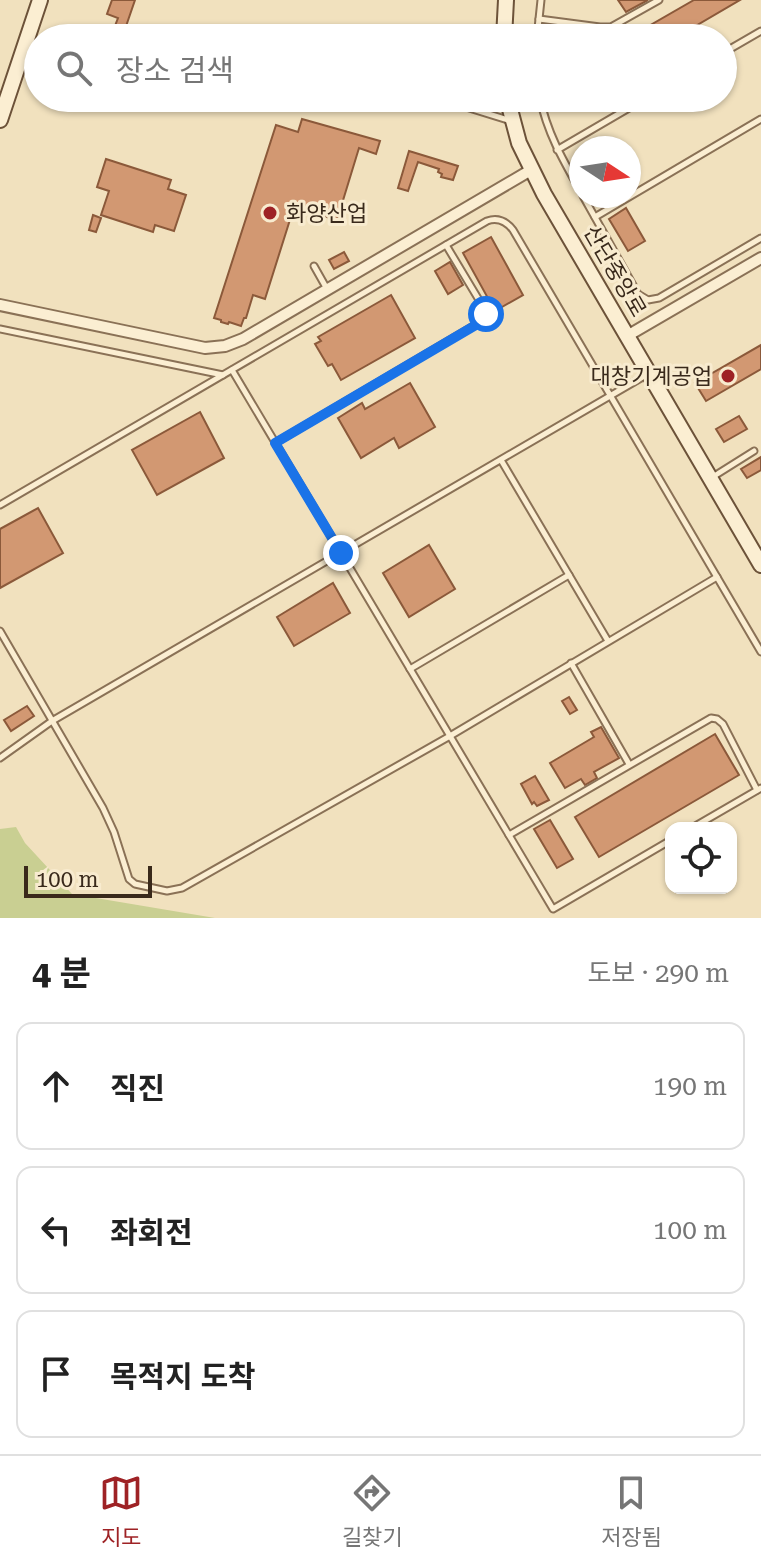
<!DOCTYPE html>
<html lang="ko">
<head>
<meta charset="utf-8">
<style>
  :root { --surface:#fff; --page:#f2f2f2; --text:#222; --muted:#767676; --line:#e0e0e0; --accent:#9e2225 }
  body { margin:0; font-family:"Roboto Serif","Noto Sans KR",serif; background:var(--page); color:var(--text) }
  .controls { position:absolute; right:24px; bottom:24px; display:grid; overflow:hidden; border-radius:16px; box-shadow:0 2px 6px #0004 }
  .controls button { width:72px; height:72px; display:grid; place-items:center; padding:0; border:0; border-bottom:2px solid var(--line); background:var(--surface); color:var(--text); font:40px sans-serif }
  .compass { position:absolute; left:569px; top:136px; width:72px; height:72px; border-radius:50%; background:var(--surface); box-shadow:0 2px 6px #0004; rotate:102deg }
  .scale { position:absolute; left:24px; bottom:20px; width:128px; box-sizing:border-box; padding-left:8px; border:4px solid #39291b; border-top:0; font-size:22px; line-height:28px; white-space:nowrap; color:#39291b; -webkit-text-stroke:6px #f8ebcf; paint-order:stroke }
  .stop { position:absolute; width:24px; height:24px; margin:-18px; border:6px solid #1a73e8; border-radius:50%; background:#fff }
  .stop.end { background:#1a73e8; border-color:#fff; box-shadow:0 2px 8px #0008 }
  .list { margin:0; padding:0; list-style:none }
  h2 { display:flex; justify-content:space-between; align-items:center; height:104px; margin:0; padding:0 32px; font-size:34px }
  h2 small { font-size:26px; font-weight:400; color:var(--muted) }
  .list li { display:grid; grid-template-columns:52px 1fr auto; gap:24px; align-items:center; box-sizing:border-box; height:128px; margin:0 16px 16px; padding:0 16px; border:2px solid var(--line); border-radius:16px }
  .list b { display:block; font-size:30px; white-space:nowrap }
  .list em { font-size:26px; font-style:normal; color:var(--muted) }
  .icon { flex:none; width:44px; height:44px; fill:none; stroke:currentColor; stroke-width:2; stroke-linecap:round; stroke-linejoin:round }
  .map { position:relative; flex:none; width:761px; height:918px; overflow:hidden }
  .search { position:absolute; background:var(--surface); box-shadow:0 2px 6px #0004; left:24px; right:24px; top:24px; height:88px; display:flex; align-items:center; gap:20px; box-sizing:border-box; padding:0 28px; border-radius:44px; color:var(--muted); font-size:30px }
  .sheet { height:536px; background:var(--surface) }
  nav { display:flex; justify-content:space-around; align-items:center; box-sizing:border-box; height:112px; border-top:2px solid var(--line); background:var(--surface); font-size:22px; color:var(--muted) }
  nav a { display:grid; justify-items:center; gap:4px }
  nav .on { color:var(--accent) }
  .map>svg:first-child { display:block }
  .green { fill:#c9cf92 }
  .building { fill:#d29872; stroke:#8b593a; stroke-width:2 }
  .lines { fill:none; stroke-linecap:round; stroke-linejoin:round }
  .lane-casing { stroke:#8a7156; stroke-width:9 }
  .street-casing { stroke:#8a7156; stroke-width:14 }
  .secondary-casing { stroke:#6c5239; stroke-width:18 }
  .lane { stroke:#fbeed2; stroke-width:5 }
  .street { stroke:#fbeed2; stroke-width:10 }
  .secondary { stroke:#fbeed2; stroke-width:14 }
  .route { stroke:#1a73e8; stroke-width:10 }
  .poi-dot { fill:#9e2225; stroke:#f8ebcf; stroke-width:3 }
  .labels { text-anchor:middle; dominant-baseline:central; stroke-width:6; stroke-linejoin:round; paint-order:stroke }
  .poi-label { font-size:22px; fill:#39291b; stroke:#f8ebcf; text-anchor:start }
  .street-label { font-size:22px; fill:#39291b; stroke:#f8ebcf }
</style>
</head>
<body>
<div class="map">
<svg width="761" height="918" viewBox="0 0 761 918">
  <rect width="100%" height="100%" fill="#f1e1be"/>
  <polygon class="green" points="16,827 25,843 72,894 215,918 0,918 0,829"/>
  <g class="building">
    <polygon points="112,0 135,0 123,35 113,31 118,18 107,14"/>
    <polygon points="618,0 648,0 626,12"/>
    <polygon points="694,0 740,0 675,38 628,38"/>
    <polygon points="568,28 572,29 577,38 552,38"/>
    <polygon points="586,98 610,98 592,109"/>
    <polygon points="302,119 380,141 376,154 359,148 337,220 294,207 265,299 253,295 246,318 244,318 241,326 229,322 228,324 221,322 221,320 214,318 276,125 298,132"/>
    <polygon points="409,151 458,166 453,180 441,177 442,174 438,172 439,169 418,162 408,191 398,188"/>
    <polygon points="106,159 171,180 168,189 186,195 174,231 155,225 153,232 101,215 109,191 97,187"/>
    <polygon points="626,208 645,241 628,251 609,219"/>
    <polygon points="93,215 101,218 96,232 89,230"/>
    <polygon points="491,237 523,295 495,311 463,253"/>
    <polygon points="344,252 349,261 334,269 329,260"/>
    <polygon points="450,262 463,285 448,294 435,271"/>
    <polygon points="391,295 415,338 341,380 332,364 328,366 315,344 321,341 318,337"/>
    <polygon points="761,345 761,369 706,401 695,383"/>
    <polygon points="410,383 435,427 399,448 394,438 361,458 338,418 362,403 365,409"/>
    <polygon points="200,412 224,458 157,495 132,450"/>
    <polygon points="739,416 747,429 724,442 716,429"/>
    <polygon points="761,457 761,470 747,478 741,469"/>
    <polygon points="38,508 63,553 0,588 0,529"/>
    <polygon points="429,545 455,589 409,617 383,573"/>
    <polygon points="333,583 350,613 294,646 277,617"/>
    <polygon points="569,697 577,710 570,714 562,701"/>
    <polygon points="27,706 34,716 11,731 4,720"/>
    <polygon points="601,727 619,758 594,772 597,778 585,785 581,779 565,788 550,763 594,737 591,732"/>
    <polygon points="715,734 739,775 599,857 575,817"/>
    <polygon points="535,776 549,800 537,806 534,802 532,804 521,784"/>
    <polygon points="550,820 573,859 557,868 534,829"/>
  </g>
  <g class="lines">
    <g class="lane-casing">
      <g id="lane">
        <polyline points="539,19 600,27 611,27 659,0"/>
        <polyline points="537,38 541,0"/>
        <polyline points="723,53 761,31"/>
        <polyline points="437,98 511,121"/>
        <path d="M 540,98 C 547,133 564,162 581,192"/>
        <polyline points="557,150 646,98"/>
        <polyline points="583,196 638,294 648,300 659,298 761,238"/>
        <polyline points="595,217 761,119"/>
        <polyline points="314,266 327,289"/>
        <polyline points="0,329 223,375"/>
        <polyline points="232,370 553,909 671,840"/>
        <polyline points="275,443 485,319 486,316 485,310 446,245"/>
        <polyline points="501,460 608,641"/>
        <polyline points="711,478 754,451"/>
        <path d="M 0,505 L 487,221 C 498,217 506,221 513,230 L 761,652"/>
        <polyline points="0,631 103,808 114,832 129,879 135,884 167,891 182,888 450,736 717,577"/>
        <polyline points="571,663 629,764"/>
        <polyline points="410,669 569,575"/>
        <polyline points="0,758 52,721 646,375"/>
        <polyline points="692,828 761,788"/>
        <polyline points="509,835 711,718 717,719 723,724 757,790"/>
      </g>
    </g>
    <g class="street-casing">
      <g id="street">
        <polyline points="0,305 205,348 225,346 243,339 531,170"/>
        <polyline points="627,336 761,258"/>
      </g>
    </g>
    <g class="secondary-casing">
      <g id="secondary">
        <polyline points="504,38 506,0"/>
        <polyline points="507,98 519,143 544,194 761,565"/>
        <polyline points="0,120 40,0"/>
      </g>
    </g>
    <use href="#lane" class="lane"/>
    <use href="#street" class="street"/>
    <use href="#secondary" class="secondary"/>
  </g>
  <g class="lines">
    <polyline class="route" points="341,553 275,443 481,322 486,318 486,314"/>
  </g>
  <g class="poi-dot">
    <circle cx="270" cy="213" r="8"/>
    <circle cx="728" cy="376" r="8"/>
  </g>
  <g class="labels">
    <g class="poi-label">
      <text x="286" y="213">화양산업</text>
      <text x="712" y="376" text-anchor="end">대창기계공업</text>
    </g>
    <g class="street-label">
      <text transform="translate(615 271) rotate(60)">산단중앙로</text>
    </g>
  </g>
</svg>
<div class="controls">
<button><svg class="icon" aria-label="locate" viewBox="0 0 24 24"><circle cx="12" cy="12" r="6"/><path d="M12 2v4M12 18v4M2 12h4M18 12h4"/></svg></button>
</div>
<svg class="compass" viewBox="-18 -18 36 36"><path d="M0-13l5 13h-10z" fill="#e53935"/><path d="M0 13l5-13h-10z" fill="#767676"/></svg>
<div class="scale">100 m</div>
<div class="stop" style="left:486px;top:314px"></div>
<div class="stop end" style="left:341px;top:553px"></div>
<div class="search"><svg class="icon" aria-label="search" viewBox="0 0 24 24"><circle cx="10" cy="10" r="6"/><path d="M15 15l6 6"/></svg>장소 검색</div>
</div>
<section class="sheet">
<h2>4 분<small>도보 · 290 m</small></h2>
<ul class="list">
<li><svg class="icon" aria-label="ahead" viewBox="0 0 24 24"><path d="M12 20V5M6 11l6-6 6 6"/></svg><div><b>직진</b></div><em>190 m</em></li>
<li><svg class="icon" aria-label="left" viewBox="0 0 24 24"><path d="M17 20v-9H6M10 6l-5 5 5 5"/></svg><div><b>좌회전</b></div><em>100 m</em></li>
<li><svg class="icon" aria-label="arrive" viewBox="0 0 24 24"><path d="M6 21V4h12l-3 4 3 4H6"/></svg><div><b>목적지 도착</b></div></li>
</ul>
</section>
<nav>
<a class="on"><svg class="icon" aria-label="map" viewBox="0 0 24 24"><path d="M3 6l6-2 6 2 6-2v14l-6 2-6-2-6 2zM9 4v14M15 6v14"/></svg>지도</a>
<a><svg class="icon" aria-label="directions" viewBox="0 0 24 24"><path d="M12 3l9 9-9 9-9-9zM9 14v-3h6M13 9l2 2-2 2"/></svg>길찾기</a>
<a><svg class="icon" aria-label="saved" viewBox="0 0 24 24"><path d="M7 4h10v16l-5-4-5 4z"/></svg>저장됨</a>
</nav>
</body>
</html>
